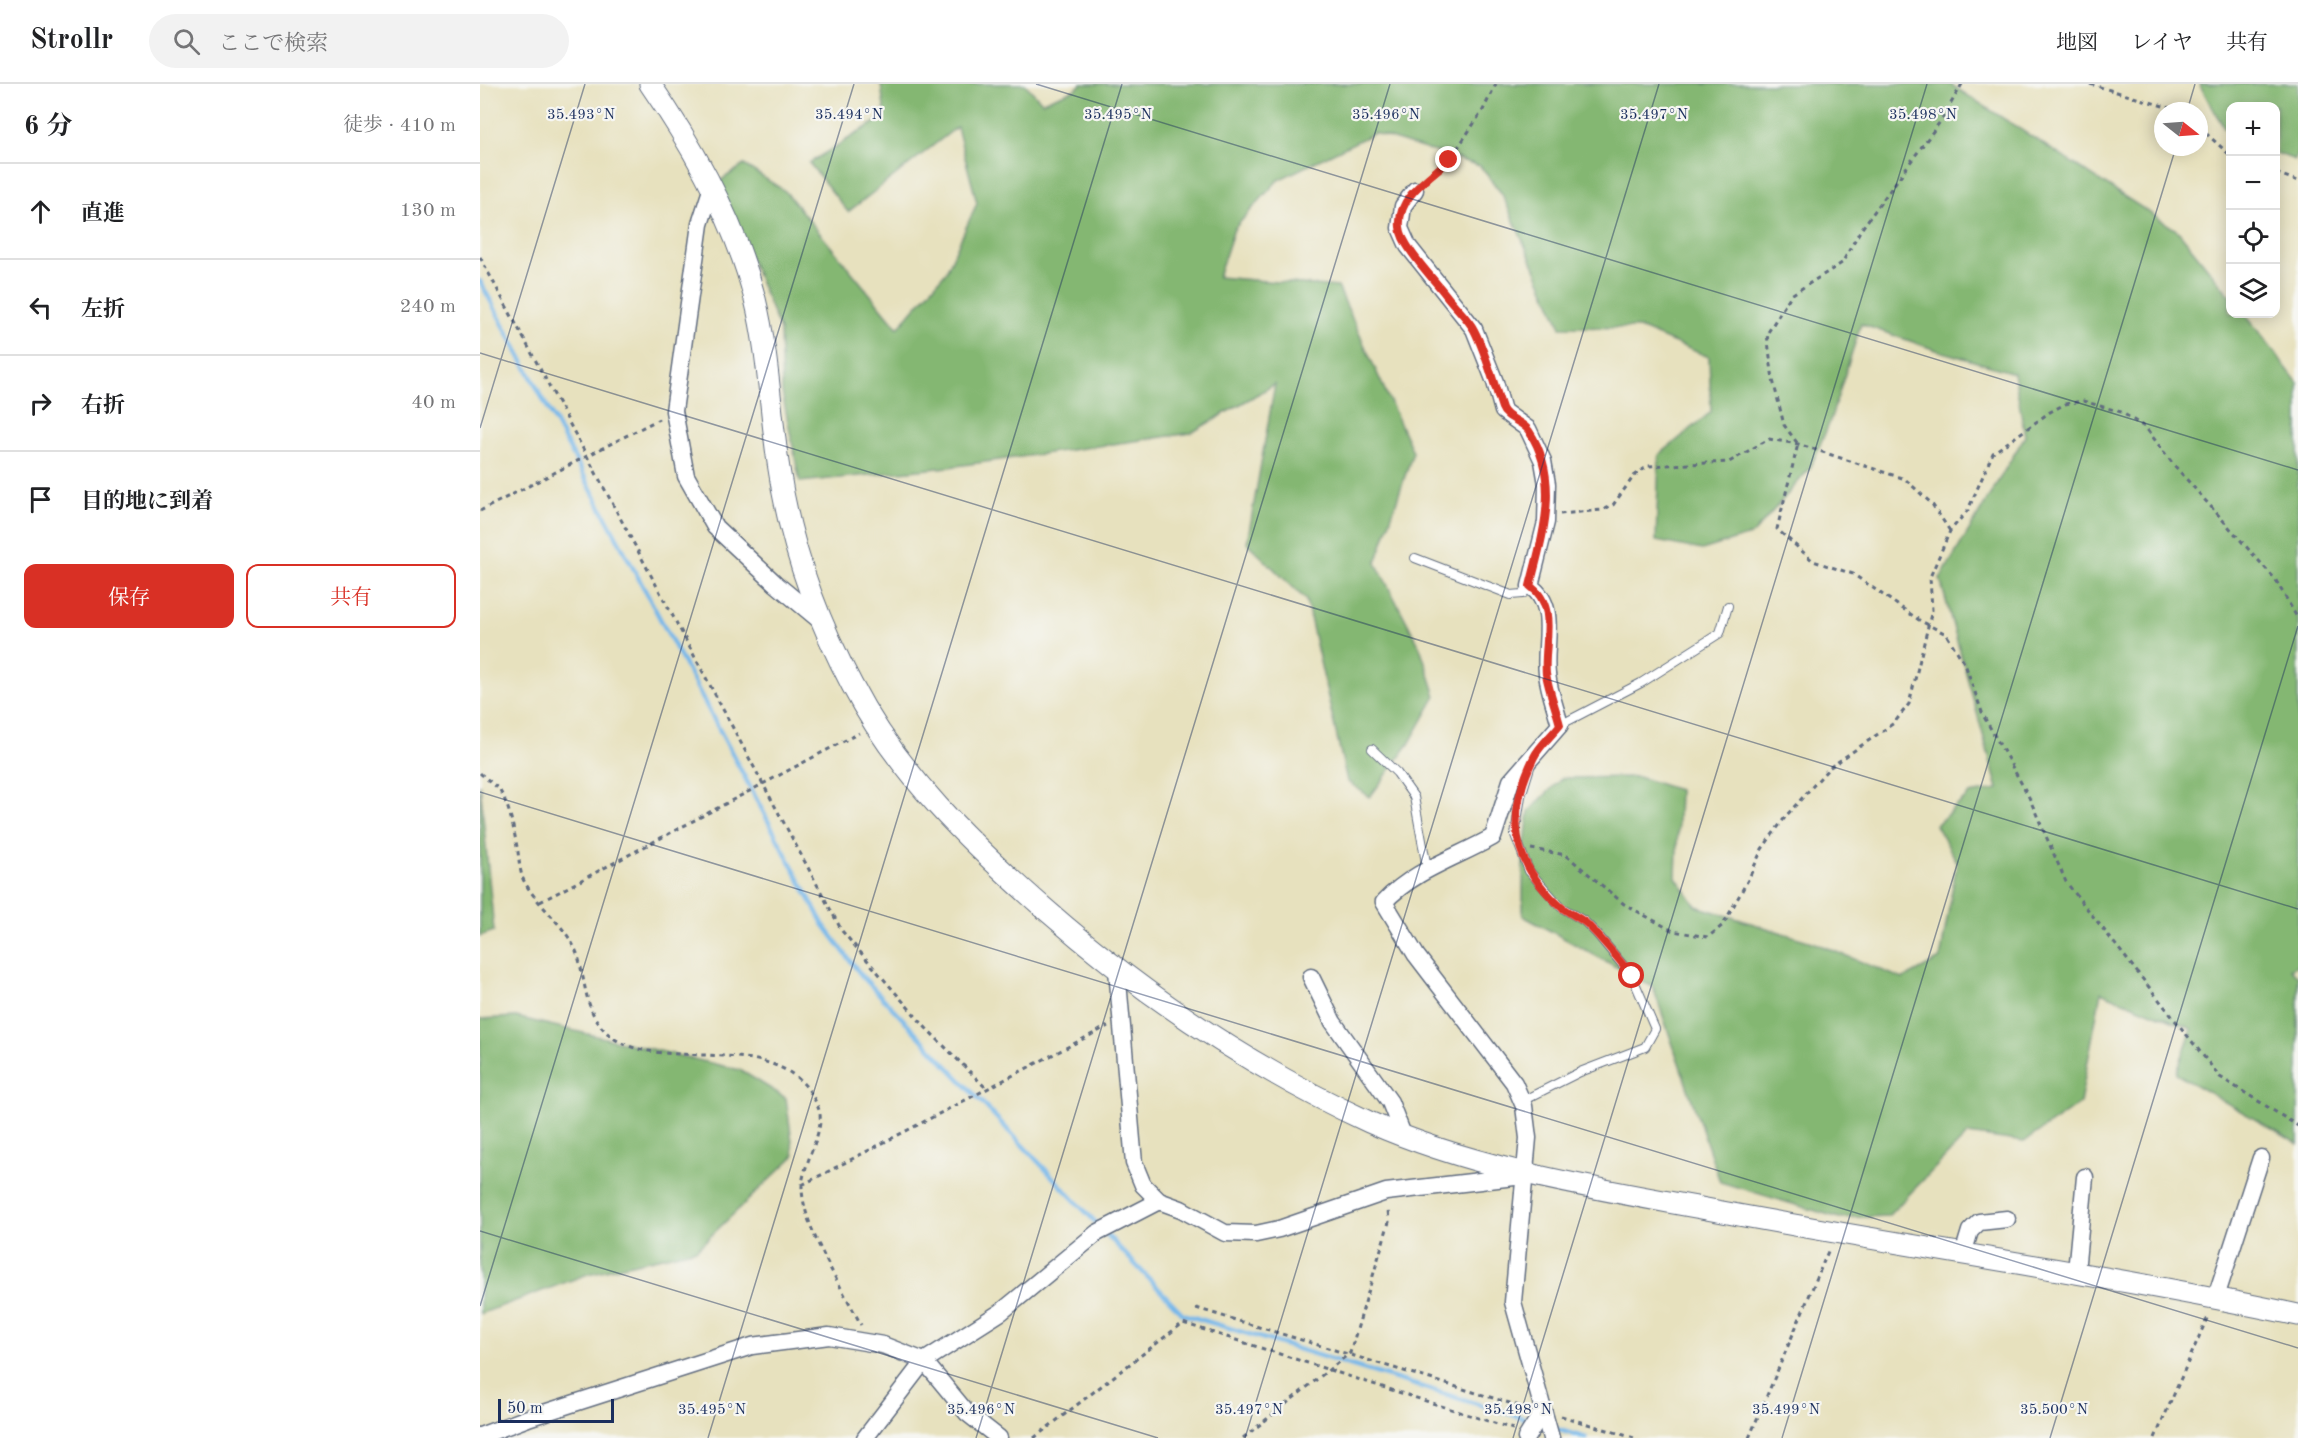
<!DOCTYPE html>
<html lang="ja">
<head>
<meta charset="utf-8">
<style>
  :root { --surface:#fff; --page:#f2f2f2; --text:#202124; --muted:#757577; --line:#e0e0e0; --accent:#d93025 }
  body { margin:0; font-family:"Old Standard TT","Noto Serif JP",serif; background:var(--page); color:var(--text) }
  .controls { position:absolute; right:18px; top:18px; display:grid; overflow:hidden; border-radius:12px; box-shadow:0 3px 15px #0003 }
  .controls button { width:54px; height:54px; display:grid; place-items:center; padding:0; border:0; border-bottom:2px solid var(--line); background:var(--surface); color:var(--text); font:30px sans-serif }
  .compass { position:absolute; left:1674px; top:18px; width:54px; height:54px; border-radius:50%; background:var(--surface); box-shadow:0 3px 15px #0003; rotate:107deg }
  .scale { position:absolute; left:18px; bottom:15px; width:116px; box-sizing:border-box; padding-left:6px; border:3px solid #1b2f5e; border-top:0; font-size:16px; line-height:21px; white-space:nowrap; color:#1b2f5e; -webkit-text-stroke:4px #f6f6f2; paint-order:stroke }
  .stop { position:absolute; width:18px; height:18px; margin:-14px; border:4px solid #d93025; border-radius:50%; background:#fff }
  .stop.end { background:#d93025; border-color:#fff; box-shadow:0 2px 6px #0008 }
  .list { margin:0; padding:0; list-style:none }
  h2 { display:flex; justify-content:space-between; align-items:center; height:78px; margin:0; padding:0 24px; font-size:26px }
  h2 small { font-size:20px; font-weight:400; color:var(--muted) }
  .list li { display:grid; grid-template-columns:39px 1fr auto; gap:18px; align-items:center; box-sizing:border-box; height:96px; padding:0 24px; border-top:2px solid var(--line) }
  .list b { display:block; font-size:22px; white-space:nowrap }
  .list em { font-size:20px; font-style:normal; color:var(--muted) }
  .actions { display:flex; gap:12px; padding:18px 24px }
  .actions a { flex:1; padding:14px 0; border:2px solid var(--accent); border-radius:12px; text-align:center; font-size:21px; color:var(--accent) }
  .actions .main { background:var(--accent); color:#fff }
  .icon { flex:none; width:33px; height:33px; fill:none; stroke:currentColor; stroke-width:2; stroke-linecap:round; stroke-linejoin:round }
  .map { position:relative; flex:none; width:1818px; height:1354px; overflow:hidden }
  header { display:flex; align-items:center; gap:36px; box-sizing:border-box; height:84px; padding:0 30px; background:var(--surface); border-bottom:2px solid var(--line) }
  header strong { font-size:28px }
  nav { display:flex; gap:33px; margin-inline-start:auto; font-size:21px }
  .search { width:420px; height:54px; background:var(--page); display:flex; align-items:center; gap:15px; box-sizing:border-box; padding:0 21px; border-radius:33px; color:var(--muted); font-size:22px }
  main { display:flex }
  aside { flex:1; background:var(--surface) }
  .map>svg:first-child { display:block }
  .forest { fill:#84b772; stroke:#507368; stroke-width:1.5 }
  .lines { fill:none; stroke-linecap:round; stroke-linejoin:round }
  .stream { stroke:#75b7ea; stroke-width:4.5 }
  .service-casing { stroke:#626d80; stroke-width:10 }
  .minor-casing { stroke:#626d80; stroke-width:19 }
  .tertiary-casing { stroke:#626d80; stroke-width:23 }
  .path { stroke:#626d80; stroke-width:3; stroke-dasharray:4.5 4.5; stroke-linecap:butt }
  .service { stroke:#fff; stroke-width:8 }
  .minor { stroke:#fff; stroke-width:16 }
  .tertiary { stroke:#fff; stroke-width:21 }
  .route { stroke:#d93025; stroke-width:8 }
  .ticks { fill:none; stroke:#1b2f5e; stroke-width:1.5; stroke-opacity:0.45 }
  .ticks-label { font-size:15px; text-anchor:middle; fill:#1b2f5e; stroke:#f6f6f2; stroke-width:4.5; stroke-linejoin:round; paint-order:stroke }
</style>
</head>
<body>
<header>
<strong>Strollr</strong>
<div class="search"><svg class="icon" aria-label="search" viewBox="0 0 24 24"><circle cx="10" cy="10" r="6"/><path d="M15 15l6 6"/></svg>ここで検索</div>
<nav><a>地図</a><a>レイヤ</a><a>共有</a></nav>
</header>
<main>
<aside>
<h2>6 分<small>徒歩 · 410 m</small></h2>
<ul class="list">
<li><svg class="icon" aria-label="ahead" viewBox="0 0 24 24"><path d="M12 20V5M6 11l6-6 6 6"/></svg><div><b>直進</b></div><em>130 m</em></li>
<li><svg class="icon" aria-label="left" viewBox="0 0 24 24"><path d="M17 20v-9H6M10 6l-5 5 5 5"/></svg><div><b>左折</b></div><em>240 m</em></li>
<li><svg class="icon" aria-label="right" viewBox="0 0 24 24"><path d="M7 20v-9h11M14 6l5 5-5 5"/></svg><div><b>右折</b></div><em>40 m</em></li>
<li><svg class="icon" aria-label="arrive" viewBox="0 0 24 24"><path d="M6 21V4h12l-3 4 3 4H6"/></svg><div><b>目的地に到着</b></div></li>
</ul>
<div class="actions"><a class="main">保存</a><a>共有</a></div>
</aside>
<div class="map">
<svg width="1818" height="1354" viewBox="0 0 1818 1354">
  <rect width="100%" height="100%" fill="#f6f6f2"/>
  <filter id="ink" filterUnits="userSpaceOnUse"><feTurbulence type="fractalNoise" baseFrequency=".0167" numOctaves="2"/><feDisplacementMap in="SourceGraphic" scale="12" xChannelSelector="R" yChannelSelector="G"/><feConvolveMatrix kernelMatrix="1 2 1 2 8 2 1 2 1" color-interpolation-filters="sRGB"/></filter>
  <filter id="wash" filterUnits="userSpaceOnUse"><feTurbulence type="fractalNoise" baseFrequency=".008" numOctaves="4" result="noise"/><feDisplacementMap in="SourceGraphic" scale="24" xChannelSelector="R" yChannelSelector="G"/><feGaussianBlur stdDeviation="1.35" result="paint"/><feColorMatrix in="noise" values="0 0 0 0 0 0 0 0 0 0 0 0 0 0 0 0 0 1.4 0 .05"/><feComposite in="paint" operator="in"/></filter>
  <g filter="url(#wash)">
    <rect width="100%" height="100%" fill="#e7e1be"/>
    <g class="forest">
      <polygon points="401,0 545,0 562,18 596,5 601,0 1470,0 1698,147 1750,212 1750,230 1765,230 1818,299 1818,881 1810,885 1818,892 1818,1060 1696,990 1712,945 1621,908 1600,1019 1544,1058 1488,1050 1408,1132 1359,1134 1240,1098 1173,903 1043,832 1043,775 1049,727 1082,694 1158,693 1199,706 1196,793 1216,822 1335,859 1423,895 1460,875 1477,778 1456,741 1490,710 1518,705 1460,495 1545,352 1534,289 1453,265 1381,240 1349,340 1330,384 1273,450 1222,466 1176,457 1179,371 1231,328 1229,273 1159,244 1081,243 1022,110 1000,82 894,49 798,96 754,145 738,193 858,203 933,368 896,479 940,563 956,612 929,660 890,713 867,697 826,516 767,459 795,300 711,349 469,383 320,398 302,308 300,246 238,98 264,81 305,107 418,244 466,188 497,119 477,43 368,128 329,79 405,32"/>
      <polygon points="1719,0 1818,0 1818,67 1815,76 1796,69 1796,22 1750,22 1750,54"/>
      <polygon points="0,700 14,847 0,852"/>
      <polygon points="36,933 260,986 306,1014 314,1072 217,1165 108,1190 0,1230 0,935"/>
    </g>
    <g class="lines">
      <g class="stream">
        <polyline points="0,197 343,840 381,891 621,1144"/>
        <polyline points="626,1150 703,1230 1053,1337"/>
        <polyline points="1073,1344 1106,1354"/>
      </g>
    </g>
  </g>
  <g filter="url(#ink)">
    <g class="lines">
      <g class="service-casing">
        <g id="service">
          <polyline points="935,474 1031,511 1043,510 1050,502"/>
          <polyline points="1080,641 1161,599 1240,549 1248,522"/>
          <polyline points="892,665 917,689 934,713 947,784"/>
          <polyline points="1042,1017 1100,988 1165,963 1175,945 1152,892 1117,850 1104,837 1081,823 1049,787 1035,751 1041,712 1051,680"/>
        </g>
      </g>
      <g class="minor-casing">
        <g id="minor">
          <polyline points="231,106 220,140 194,327 206,392 235,443 296,500 343,539"/>
          <path d="M 935,106 L 923,122 L 920,144 L 928,162 L 994,245 L 1015,298 L 1023,327 L 1048,345 L 1063,377 L 1067,400 L 1066,438 L 1050,502 C 1079,522 1063,560 1067,590 C 1069,607 1076,625 1080,641 L 1031,697 L 1013,753 C 976,774 934,786 904,818 L 936,871 L 1034,999 L 1044,1022 L 1048,1054 L 1033,1218 L 1071,1354"/>
          <polyline points="637,886 654,1079 663,1101 679,1117 701,1125 745,1149 776,1150 799,1145 906,1108 1043,1092"/>
          <polyline points="831,893 853,938 910,1018 923,1051"/>
          <polyline points="1483,1170 1490,1147 1499,1138 1527,1135"/>
          <polyline points="1596,1188 1605,1093"/>
          <polyline points="1736,1213 1781,1074"/>
          <polyline points="0,1352 48,1334 272,1262 349,1252 403,1261 444,1277 487,1329 519,1354"/>
          <polyline points="385,1354 444,1277 521,1228 617,1149 679,1117"/>
          <polyline points="1046,1354 1063,1327"/>
        </g>
      </g>
      <g class="tertiary-casing">
        <path id="tertiary" d="M 170,0 C 214,64 256,140 275,215 C 289,271 290,329 299,385 C 310,460 337,535 372,601 C 418,690 491,760 565,825 C 663,911 770,983 889,1038 C 995,1085 1108,1103 1221,1124 C 1420,1162 1620,1189 1818,1231"/>
      </g>
      <g class="path">
        <polyline points="1482,0 1462,35 1380,147 1362,179 1311,211 1287,250 1293,296 1304,341 1318,360 1297,445 1333,477 1373,490 1439,536 1466,550 1485,580 1503,631 1548,711 1586,798 1740,993 1818,1042"/>
        <polyline points="1610,0 1700,27"/>
        <polyline points="1719,43 1750,71"/>
        <polyline points="1796,89 1818,97"/>
        <polyline points="946,97 969,77 1003,26 1016,0"/>
        <polyline points="0,173 362,847 446,944 507,1005"/>
        <polyline points="0,427 179,335"/>
        <polyline points="1080,430 1122,426 1133,421 1154,392 1168,382 1249,378 1289,355 1318,360 1425,395 1452,420 1470,447"/>
        <path d="M 0,689 C 6,695 16,701 20,707 C 31,725 34,748 38,768 C 39,776 40,787 43,795 C 57,823 88,842 98,872 C 107,903 104,931 132,953 C 183,992 309,940 339,1026 C 346,1046 321,1082 322,1105 C 324,1146 362,1203 381,1241"/>
        <polyline points="1051,765 1086,771 1144,820 1193,847 1228,853 1243,841 1269,794 1282,765 1306,732 1349,684 1414,639 1429,620 1452,526 1450,493 1470,447 1488,426 1513,369 1570,328 1585,320 1603,317 1641,328 1666,344 1693,380 1795,495 1818,535"/>
        <polyline points="60,818 379,649"/>
        <polyline points="322,1101 628,942"/>
        <polyline points="716,1224 1046,1324"/>
        <polyline points="1081,1332 1154,1354"/>
        <polyline points="554,1354 703,1239 1033,1345"/>
        <polyline points="763,1354 870,1269 909,1138 908,1125"/>
        <polyline points="1269,1354 1349,1165"/>
        <polyline points="1675,1354 1728,1232"/>
      </g>
      <use href="#service" class="service"/>
      <use href="#minor" class="minor"/>
      <use href="#tertiary" class="tertiary"/>
    </g>
  </g>
  <g class="lines" filter="url(#ink)">
    <path class="route" d="M 969,76 C 949,94 917,113 920,143 C 921,162 954,195 966,211 C 974,222 988,234 994,246 C 1007,271 1013,298 1022,324 C 1026,335 1043,337 1049,347 C 1081,396 1063,450 1050,502 C 1079,522 1063,560 1066,590 C 1069,607 1076,625 1080,641 C 1072,651 1059,662 1054,673 C 1025,732 1031,778 1080,822 C 1088,829 1099,833 1107,840 C 1123,856 1138,874 1152,892"/>
  </g>
  <path class="ticks" d="M 556,0 L 1818,386M 1707,27 L 1715,0M 0,269 L 1818,825M 0,344 L 105,0M 0,708 L 1818,1264M 0,1147 L 678,1354M 0,1222 L 374,0M 228,1354 L 642,0M 496,1354 L 910,0M 765,1354 L 1179,0M 1033,1354 L 1447,0M 1302,1354 L 1696,63M 1570,1354 L 1818,542"/>
  <g class="ticks-label">
    <text x="101" y="35">35.493°N</text>
    <text x="369" y="35">35.494°N</text>
    <text x="638" y="35">35.495°N</text>
    <text x="906" y="35">35.496°N</text>
    <text x="1174" y="35">35.497°N</text>
    <text x="1443" y="35">35.498°N</text>
    <text x="232" y="1330">35.495°N</text>
    <text x="501" y="1330">35.496°N</text>
    <text x="769" y="1330">35.497°N</text>
    <text x="1038" y="1330">35.498°N</text>
    <text x="1306" y="1330">35.499°N</text>
    <text x="1574" y="1330">35.500°N</text>
  </g>
</svg>
<div class="controls">
<button>+</button>
<button>−</button>
<button><svg class="icon" aria-label="locate" viewBox="0 0 24 24"><circle cx="12" cy="12" r="6"/><path d="M12 2v4M12 18v4M2 12h4M18 12h4"/></svg></button>
<button><svg class="icon" aria-label="layers" viewBox="0 0 24 24"><path d="M12 4l9 5-9 5-9-5zM3 14l9 5 9-5"/></svg></button>
</div>
<svg class="compass" viewBox="-18 -18 36 36"><path d="M0-13l5 13h-10z" fill="#e53935"/><path d="M0 13l5-13h-10z" fill="#757577"/></svg>
<div class="scale">50 m</div>
<div class="stop" style="left:1152px;top:892px"></div>
<div class="stop end" style="left:969px;top:76px"></div>
</div>
</main>
</body>
</html>
